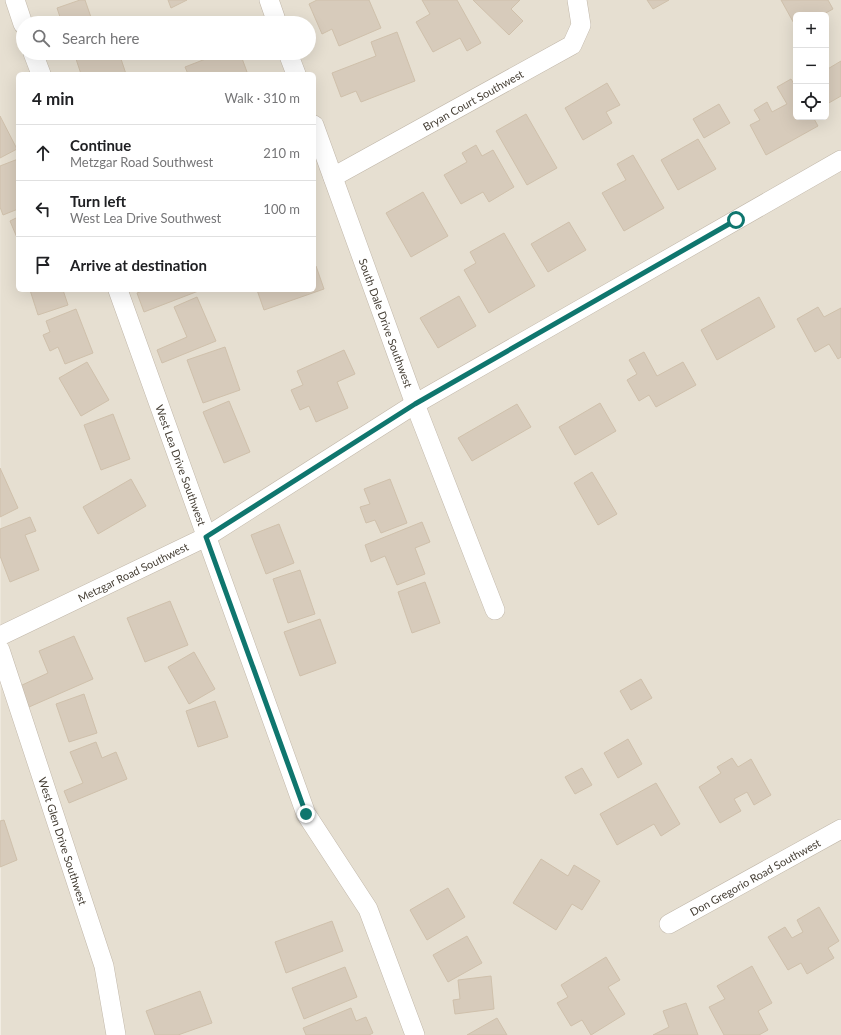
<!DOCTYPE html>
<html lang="en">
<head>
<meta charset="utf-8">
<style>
  :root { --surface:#fff; --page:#f6f6f6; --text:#202124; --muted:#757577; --line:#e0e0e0 }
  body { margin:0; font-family:Lato,sans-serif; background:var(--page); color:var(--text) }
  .controls { position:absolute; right:12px; top:12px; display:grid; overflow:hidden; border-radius:6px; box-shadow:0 4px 16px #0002 }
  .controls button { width:36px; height:36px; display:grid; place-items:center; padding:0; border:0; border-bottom:1px solid var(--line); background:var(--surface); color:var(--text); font:20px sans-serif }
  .stop { position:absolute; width:12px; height:12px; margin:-9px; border:3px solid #0f766e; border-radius:50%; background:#fff }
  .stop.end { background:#0f766e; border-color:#fff; box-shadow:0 1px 4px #0008 }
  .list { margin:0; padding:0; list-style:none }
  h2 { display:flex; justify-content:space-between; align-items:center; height:52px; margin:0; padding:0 16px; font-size:17px }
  h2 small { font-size:13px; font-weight:400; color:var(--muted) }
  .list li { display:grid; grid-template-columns:26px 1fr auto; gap:12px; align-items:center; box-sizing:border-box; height:56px; padding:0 16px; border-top:1px solid var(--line) }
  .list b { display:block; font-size:15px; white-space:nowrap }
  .list p { margin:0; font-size:13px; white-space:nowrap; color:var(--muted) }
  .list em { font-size:13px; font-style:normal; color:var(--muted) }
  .icon { flex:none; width:22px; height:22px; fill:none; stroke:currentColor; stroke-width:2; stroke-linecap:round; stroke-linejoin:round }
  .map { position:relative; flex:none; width:841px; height:1035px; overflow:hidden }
  .search { position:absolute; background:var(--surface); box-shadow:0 4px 16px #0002; left:16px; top:16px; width:300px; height:44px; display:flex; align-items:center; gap:10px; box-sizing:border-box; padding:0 14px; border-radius:22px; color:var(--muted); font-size:15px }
  .panel { position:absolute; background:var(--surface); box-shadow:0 4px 16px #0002; left:16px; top:72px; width:300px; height:220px; border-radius:6px }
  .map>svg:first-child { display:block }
  .residential { fill:#e6dfd1; fill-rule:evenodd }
  .building { fill:#d7cbbb; stroke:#cfc0ab }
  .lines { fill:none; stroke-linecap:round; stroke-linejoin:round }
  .minor-casing { stroke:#c1b7a9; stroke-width:20 }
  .minor { stroke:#fff; stroke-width:19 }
  .route { stroke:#0f766e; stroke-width:5 }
  .labels { text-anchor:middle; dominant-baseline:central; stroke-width:4; stroke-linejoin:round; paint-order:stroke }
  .street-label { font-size:11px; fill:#443d33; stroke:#fff }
</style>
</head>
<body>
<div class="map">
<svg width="841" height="1035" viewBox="0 0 841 1035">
  <rect width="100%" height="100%" fill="#f2ede3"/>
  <path class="residential" d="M 0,0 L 841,0 L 841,1035 L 1,1035 ZM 796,15 L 826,15 L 826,117 L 796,117 ZM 23,23 L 309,23 L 309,53 L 23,53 ZM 18,74 L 314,74 L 314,290 L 18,290 Z"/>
  <g class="building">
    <polygon points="80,0 85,0 93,23 62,23 57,8"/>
    <polygon points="168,0 187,0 171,8"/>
    <polygon points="317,0 369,0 381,28 339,46 332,29 322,34 309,4"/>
    <polygon points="422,0 457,0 481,43 467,51 460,38 433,52 416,22 430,14"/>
    <polygon points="473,0 520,0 511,9 523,21 509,35"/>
    <polygon points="647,0 669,0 653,9"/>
    <polygon points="781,0 828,0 833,9 822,15 796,15 796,27"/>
    <polygon points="397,32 415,81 361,102 356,91 341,97 332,73 376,56 371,42"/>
    <polygon points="95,53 119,53 126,74 81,74 76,59"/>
    <polygon points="221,53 240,53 247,72 242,74 188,74 185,67"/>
    <polygon points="841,61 841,96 827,104 826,70"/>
    <polygon points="791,79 796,87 796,117 813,117 818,126 766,155 750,125 760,120 754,110 767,102 772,112 787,104 777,87"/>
    <polygon points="607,83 620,105 606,112 612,123 583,140 565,108"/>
    <polygon points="719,104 730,123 704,138 693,119"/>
    <polygon points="526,114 557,168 527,185 496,131"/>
    <polygon points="0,116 17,149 0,158"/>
    <polygon points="698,139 716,169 678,190 661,160"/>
    <polygon points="476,145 482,156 493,150 514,187 489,202 483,192 461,204 444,175 467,162 462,153"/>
    <polygon points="633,155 664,208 624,231 602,193 626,180 617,164"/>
    <polygon points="18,159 18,209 3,215 0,207 0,166"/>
    <polygon points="423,192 448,236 411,257 386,213"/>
    <polygon points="18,217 18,240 10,221"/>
    <polygon points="569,222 586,250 548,272 531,244"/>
    <polygon points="504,233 535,286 489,313 464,270 476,263 470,252"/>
    <polygon points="316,266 324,289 264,310 257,290 314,290 314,267"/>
    <polygon points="30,290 63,290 68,305 38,315"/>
    <polygon points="145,290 201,290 144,312 137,293"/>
    <polygon points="459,296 476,326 438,348 420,318"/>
    <polygon points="197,297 216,341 162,363 157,350 187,337 174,307"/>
    <polygon points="759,297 775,327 717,360 701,330"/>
    <polygon points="818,307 824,317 841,308 841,357 838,359 829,344 815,352 797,319"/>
    <polygon points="76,309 93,353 65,364 58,347 50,351 43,335 50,332 46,321"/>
    <polygon points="225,347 240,390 203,403 187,360"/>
    <polygon points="344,350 355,374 337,382 348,408 316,422 309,406 300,410 291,390 303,385 297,371"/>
    <polygon points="644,352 657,376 683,362 696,385 656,407 649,395 639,401 627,380 637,374 629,360"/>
    <polygon points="87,362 109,400 81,416 59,378"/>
    <polygon points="229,401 250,452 224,463 203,412"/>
    <polygon points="600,403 616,431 575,455 559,427"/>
    <polygon points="517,404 531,427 472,461 458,438"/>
    <polygon points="113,414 130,459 101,470 84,425"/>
    <polygon points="0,468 18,508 0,517"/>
    <polygon points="592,472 617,514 598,525 574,483"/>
    <polygon points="131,479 146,506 98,534 83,507"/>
    <polygon points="390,479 407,523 381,533 375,520 366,523 360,507 370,504 364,489"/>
    <polygon points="30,517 36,531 25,535 39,570 10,582 0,556 0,529"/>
    <polygon points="422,522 430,542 415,548 425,574 397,585 385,556 371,562 365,545"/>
    <polygon points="279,524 294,563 266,574 251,535"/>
    <polygon points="300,570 315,614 288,623 273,579"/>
    <polygon points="425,582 440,623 412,633 398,592"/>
    <polygon points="170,601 188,645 145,662 127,618"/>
    <polygon points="320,619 336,663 300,676 284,632"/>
    <polygon points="74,636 93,679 29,707 20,686 48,673 39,651"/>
    <polygon points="194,652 215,689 189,704 168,667"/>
    <polygon points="641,679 652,698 631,710 620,691"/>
    <polygon points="84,694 97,733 69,742 56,704"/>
    <polygon points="215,701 228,737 198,747 186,711"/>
    <polygon points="628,739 642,764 618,778 604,753"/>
    <polygon points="96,742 102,758 116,752 127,779 69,803 64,791 83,783 70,752"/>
    <polygon points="732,758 738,767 751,759 771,795 754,805 747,792 734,799 741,811 720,823 699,787 721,773 717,767"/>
    <polygon points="582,768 592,785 575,794 565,777"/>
    <polygon points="656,783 680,824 661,836 654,824 617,845 600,814"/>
    <polygon points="4,820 17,860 0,867 0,821"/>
    <polygon points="541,859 568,876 574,865 600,881 582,910 572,904 556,930 513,903"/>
    <polygon points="448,888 465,917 427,940 410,910"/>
    <polygon points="819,907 839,941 828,948 834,958 807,974 801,963 788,970 768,937 785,927 792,938 803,932 797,920"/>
    <polygon points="332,921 343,951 286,973 275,942"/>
    <polygon points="467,936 482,963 448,982 433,955"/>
    <polygon points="606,957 620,980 608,987 625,1014 591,1035 582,1020 571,1026 557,1003 568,997 561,985"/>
    <polygon points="752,966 772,1003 758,1011 768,1030 759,1035 724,1035 709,1007 725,999 717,986"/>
    <polygon points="345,967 357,997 304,1019 292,988"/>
    <polygon points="491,976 494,1009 455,1014 453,1000 460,999 458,980"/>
    <polygon points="200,991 212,1023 178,1035 155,1035 146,1011"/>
    <polygon points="686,1003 698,1035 653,1035 669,1027 663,1011"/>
    <polygon points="351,1008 356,1021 366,1017 373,1033 369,1035 306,1035 303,1028"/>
    <polygon points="497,1018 507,1035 467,1035"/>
  </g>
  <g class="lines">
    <g class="minor-casing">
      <g id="minor">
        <polyline points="15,0 23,24"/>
        <polyline points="269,0 277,23"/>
        <polyline points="33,53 41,74"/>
        <polyline points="288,53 296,74"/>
        <polyline points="314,125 415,404 495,610"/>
        <polyline points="333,177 572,45 581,25 577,0"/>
        <polyline points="118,290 306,814 368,909 415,1035"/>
        <polyline points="0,636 206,537 415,404 841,160"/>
        <polyline points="0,650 104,966 116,1035"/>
        <polyline points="669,924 841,829"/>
      </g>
    </g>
    <use href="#minor" class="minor"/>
  </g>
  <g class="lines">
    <polyline class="route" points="306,814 206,537 415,404 736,220"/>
  </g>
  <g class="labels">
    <g class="street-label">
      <text transform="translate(473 100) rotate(-29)">Bryan Court Southwest</text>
      <text transform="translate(386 323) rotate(70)">South Dale Drive Southwest</text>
      <text transform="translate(181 465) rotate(70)">West Lea Drive Southwest</text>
      <text transform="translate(133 572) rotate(-26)">Metzgar Road Southwest</text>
      <text transform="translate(63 841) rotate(72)">West Glen Drive Southwest</text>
      <text transform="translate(755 877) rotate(-29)">Don Gregorio Road Southwest</text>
    </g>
  </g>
</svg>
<div class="controls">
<button>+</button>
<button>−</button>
<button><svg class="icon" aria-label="locate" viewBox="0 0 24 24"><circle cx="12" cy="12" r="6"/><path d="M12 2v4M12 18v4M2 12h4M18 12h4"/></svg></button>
</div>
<div class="stop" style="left:736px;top:220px"></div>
<div class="stop end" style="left:306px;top:814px"></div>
<div class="search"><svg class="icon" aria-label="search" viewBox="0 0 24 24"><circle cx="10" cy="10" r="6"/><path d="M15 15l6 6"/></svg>Search here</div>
<section class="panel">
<h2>4 min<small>Walk · 310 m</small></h2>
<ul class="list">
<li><svg class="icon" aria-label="ahead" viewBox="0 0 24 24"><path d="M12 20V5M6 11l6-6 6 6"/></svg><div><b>Continue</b><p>Metzgar Road Southwest</p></div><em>210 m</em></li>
<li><svg class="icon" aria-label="left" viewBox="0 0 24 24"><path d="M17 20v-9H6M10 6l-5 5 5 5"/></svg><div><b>Turn left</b><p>West Lea Drive Southwest</p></div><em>100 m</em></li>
<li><svg class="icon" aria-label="arrive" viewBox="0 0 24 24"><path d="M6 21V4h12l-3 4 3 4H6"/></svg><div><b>Arrive at destination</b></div></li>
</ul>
</section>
</div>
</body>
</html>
